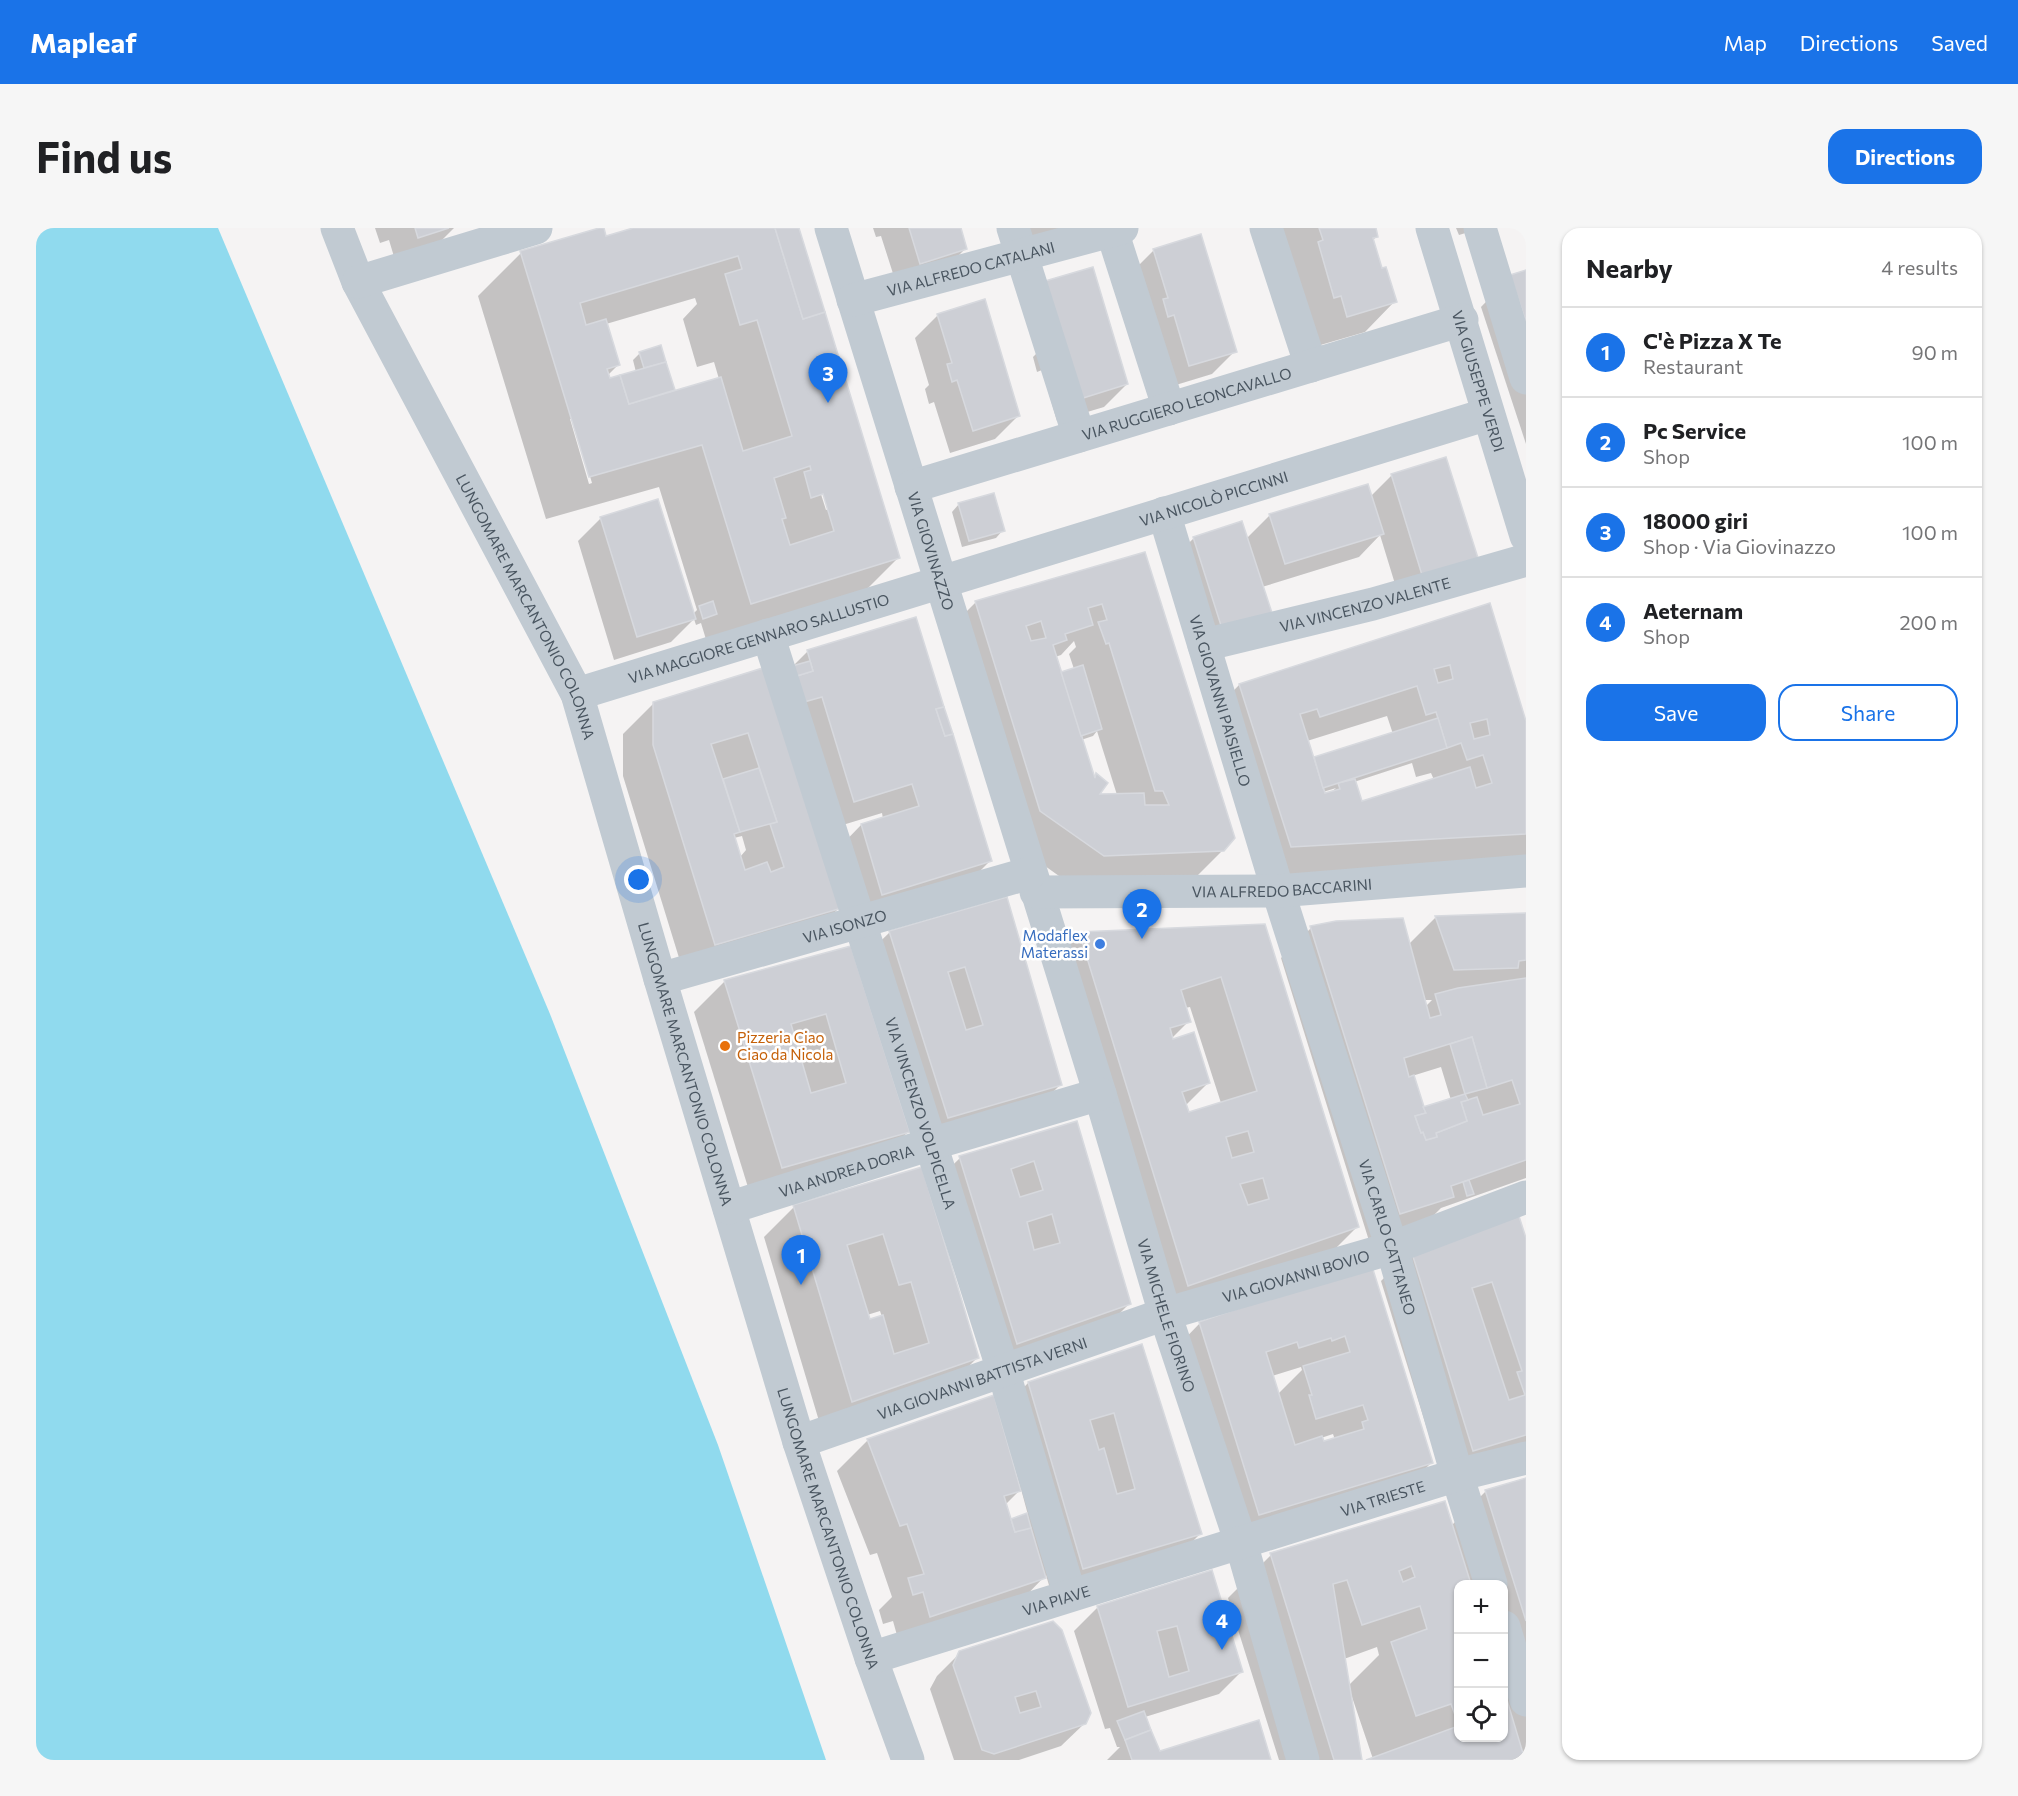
<!DOCTYPE html>
<html lang="en">
<head>
<meta charset="utf-8">
<style>
  :root { --surface:#fff; --page:#f6f6f6; --text:#202124; --muted:#757577; --line:#e0e0e0; --accent:#1a73e8 }
  body { margin:0; font-family:Commissioner,sans-serif; background:var(--page); color:var(--text) }
  .controls { position:absolute; right:18px; bottom:18px; display:grid; overflow:hidden; border-radius:12px; box-shadow:0 2px 4px #0004 }
  .controls button { width:54px; height:54px; display:grid; place-items:center; padding:0; border:0; border-bottom:2px solid var(--line); background:var(--surface); color:var(--text); font:30px sans-serif }
  .you { position:absolute; left:603px; top:652px; width:21px; height:21px; margin:-15px; border:4px solid #fff; border-radius:50%; background:#1a73e8; box-shadow:0 0 0 9px #1a73e833 }
  .badge { display:grid; place-items:center; width:39px; height:39px; border-radius:50%; background:var(--accent); color:#fff; font-size:20px; font-weight:700 }
  .pin { position:absolute; translate:-50% -50px; filter:drop-shadow(0 2px 3px #0008) }
  .pin::after { content:''; position:absolute; top:32px; width:21px; height:18px; background:inherit; clip-path:polygon(0 0,100% 0,50% 100%) }
  .list { margin:0; padding:0; list-style:none }
  h2 { display:flex; justify-content:space-between; align-items:center; height:78px; margin:0; padding:0 24px; font-size:26px }
  h2 small { font-size:20px; font-weight:400; color:var(--muted) }
  .list li { display:grid; grid-template-columns:39px 1fr auto; gap:18px; align-items:center; box-sizing:border-box; height:90px; padding:0 24px; border-top:2px solid var(--line) }
  .list b { display:block; font-size:22px; white-space:nowrap }
  .list p { margin:0; font-size:20px; white-space:nowrap; color:var(--muted) }
  .list em { font-size:20px; font-style:normal; color:var(--muted) }
  .actions { display:flex; gap:12px; padding:18px 24px }
  .actions a { flex:1; padding:14px 0; border:2px solid var(--accent); border-radius:18px; text-align:center; font-size:21px; color:var(--accent) }
  .actions .main { background:var(--accent); color:#fff }
  .icon { flex:none; width:33px; height:33px; fill:none; stroke:currentColor; stroke-width:2; stroke-linecap:round; stroke-linejoin:round }
  .map { position:relative; flex:none; width:1490px; height:1532px; overflow:hidden; border-radius:18px }
  header { display:flex; align-items:center; gap:36px; box-sizing:border-box; height:84px; padding:0 30px; background:var(--accent); color:#fff }
  header strong { font-size:28px }
  nav { display:flex; gap:33px; margin-inline-start:auto; font-size:21px }
  .intro { display:flex; align-items:center; justify-content:space-between; box-sizing:border-box; height:144px; padding:0 36px }
  h1 { margin:0; font-size:42px }
  .button { padding:15px 27px; border-radius:18px; background:var(--accent); color:#fff; font-size:21px; font-weight:700 }
  main { display:flex; gap:36px; padding:0 36px }
  aside { flex:1; background:var(--surface); border-radius:18px; box-shadow:0 2px 4px #0004 }
  .map>svg:first-child { display:block }
  .water { fill:#90daee }
  .shadow { fill:#0003; fill-rule:evenodd }
  .building { fill:#cdcfd5; stroke:#d7d9de; stroke-width:1.5; fill-rule:evenodd }
  .lines { fill:none; stroke-linecap:round; stroke-linejoin:round }
  .minor { stroke:#c1cad2; stroke-width:33 }
  .shop-dot { fill:#3f7fe0; stroke:#fff; stroke-width:2 }
  .food-dot { fill:#e8710a; stroke:#fff; stroke-width:2 }
  .labels { text-anchor:middle; dominant-baseline:central; stroke-width:5; stroke-linejoin:round; paint-order:stroke }
  .street-label { font-size:15px; fill:#4a5661; stroke:#fff }
  .shop-label { font-size:15px; fill:#366cbe; stroke:#fff; text-anchor:end }
  .food-label { font-size:15px; fill:#c56008; stroke:#fff; text-anchor:start }
</style>
</head>
<body>
<header>
<strong>Mapleaf</strong>
<nav><a>Map</a><a>Directions</a><a>Saved</a></nav>
</header>
<div class="intro"><h1>Find us</h1><a class="button">Directions</a></div>
<main>
<div class="map">
<svg width="1490" height="1532" viewBox="0 0 1490 1532">
  <rect width="100%" height="100%" fill="#f5f3f3"/>
  <polygon class="water" points="0,0 182,0 514,786 682,1217 790,1532 0,1532"/>
  <g class="shadow">
    <polygon points="339,0 418,0 398,20 359,32 353,12 344,15"/>
    <path d="M 602,0 L 762,0 L 862,330 L 819,373 L 672,418 L 665,395 L 660,397 L 658,391 L 635,414 L 578,432 L 542,313 L 565,290 L 657,386 L 661,382 L 623,259 L 510,291 L 442,68 L 485,25 L 569,10 ZM 659,70 L 661,76 L 647,91 L 661,139 L 678,134 L 683,151 L 633,166 L 637,162 L 624,119 L 604,125 L 597,132 L 600,144 L 573,152 L 572,147 L 582,137 L 570,96 ZM 534,191 L 537,191 L 556,255 L 553,256 ZM 786,259 L 793,281 L 790,282 L 783,260 Z"/>
    <polygon points="837,0 923,0 929,21 906,44 861,58 845,8 840,9"/>
    <polygon points="963,0 1027,0 971,24"/>
    <polygon points="1238,0 1338,0 1341,8 1336,13 1345,42 1359,73 1329,104 1281,118"/>
    <polygon points="1420,0 1446,0 1423,7"/>
    <polygon points="1118,22 1199,123 1176,146 1130,160 1095,45"/>
    <polygon points="1490,44 1490,216 1445,79 1475,48"/>
    <polygon points="902,87 982,188 959,211 914,225 898,174 893,176 889,161 893,157 879,110"/>
    <polygon points="1001,125 1091,156 1068,179 1021,193 1006,142 1001,144 997,129"/>
    <polygon points="1356,247 1440,330 1363,369 1344,307 1323,329 1226,359 1165,429 1134,333 1158,310 1210,311 1234,287 1334,269"/>
    <polygon points="923,276 967,302 960,310 926,319 916,284"/>
    <path d="M 1108,325 L 1187,622 L 1156,653 L 1037,658 L 974,613 L 910,404 L 940,374 ZM 1038,413 L 1040,419 L 1033,426 L 1038,441 L 1024,447 L 1019,429 L 1025,427 ZM 1061,503 L 1081,567 L 1061,568 L 1060,547 L 1057,551 L 1045,512 L 1057,508 Z"/>
    <path d="M 1453,377 L 1490,498 L 1490,634 L 1225,648 L 1173,488 L 1203,457 ZM 1351,488 L 1357,506 L 1277,532 L 1271,513 ZM 1376,535 L 1380,549 L 1395,545 L 1398,552 L 1325,575 L 1318,554 ZM 1300,560 L 1294,565 L 1288,567 L 1287,564 Z"/>
    <path d="M 772,423 L 954,633 L 924,663 L 816,696 L 795,628 L 825,597 L 847,591 L 846,585 L 787,603 L 804,679 L 773,710 L 648,746 L 587,548 L 587,506 L 618,475 L 755,440 ZM 706,608 L 710,622 L 704,629 L 698,610 Z"/>
    <polygon points="970,671 1025,856 994,887 881,920 823,734 854,704"/>
    <path d="M 1490,686 L 1490,950 L 1405,980 L 1386,999 L 1334,1016 L 1245,730 L 1275,700 L 1373,716 L 1399,690 ZM 1388,772 L 1396,772 L 1389,779 ZM 1405,839 L 1415,872 L 1387,880 L 1376,848 Z"/>
    <path d="M 1228,697 L 1322,998 L 1291,1029 L 1122,1087 L 1013,736 L 1044,706 ZM 1154,779 L 1185,875 L 1152,886 L 1149,878 L 1172,855 L 1136,810 L 1153,793 L 1149,780 Z"/>
    <polygon points="814,720 873,903 842,933 715,969 658,784 688,754"/>
    <path d="M 1040,895 L 1093,1076 L 1063,1106 L 951,1145 L 904,993 L 901,994 L 941,1130 L 911,1160 L 786,1203 L 728,1009 L 758,979 L 891,962 L 924,930 ZM 844,1083 L 846,1089 L 833,1093 L 831,1087 Z"/>
    <polygon points="1490,1015 1490,1228 1407,1252 1345,1053 1375,1023"/>
    <path d="M 1334,1037 L 1395,1235 L 1365,1265 L 1192,1316 L 1134,1126 L 1164,1095 ZM 1265,1139 L 1266,1142 L 1242,1166 L 1236,1148 ZM 1297,1206 L 1299,1212 L 1287,1215 L 1285,1210 Z"/>
    <path d="M 1106,1117 L 1165,1305 L 1134,1336 L 1017,1371 L 1010,1347 L 978,1380 L 864,1418 L 857,1393 L 847,1396 L 843,1382 L 856,1369 L 841,1325 L 834,1327 L 801,1243 L 831,1213 L 957,1169 L 962,1186 L 992,1155 ZM 985,1261 L 992,1287 L 974,1292 L 969,1277 Z"/>
    <path d="M 1490,1251 L 1490,1532 L 1334,1532 L 1337,1531 L 1316,1469 L 1314,1469 L 1325,1532 L 1243,1532 L 1192,1370 L 1235,1327 L 1415,1298 L 1450,1263 ZM 1422,1356 L 1468,1356 L 1468,1510 L 1422,1510 ZM 1341,1419 L 1343,1427 L 1312,1458 L 1308,1431 Z"/>
    <polygon points="1175,1344 1206,1443 1183,1466 1109,1489 1123,1525 1234,1532 1071,1532 1084,1519 1081,1519 1074,1500 1069,1501 1038,1403 1062,1379"/>
    <polygon points="1017,1394 1049,1495 1025,1518 983,1532 918,1532 894,1461 901,1448 924,1425"/>
  </g>
  <g class="building">
    <polygon points="379,0 413,0 382,10"/>
    <path d="M 563,0 L 568,0 L 570,8 L 597,0 L 739,0 L 767,91 L 789,84 L 864,330 L 715,376 L 666,217 L 553,249 L 484,23 ZM 702,28 L 706,41 L 689,46 L 704,97 L 721,92 L 756,208 L 707,223 L 685,149 L 593,176 L 584,147 L 574,150 L 571,141 L 584,137 L 570,91 L 550,97 L 544,75 ZM 774,238 L 775,242 L 768,244 L 775,270 L 787,266 L 798,303 L 754,317 L 746,291 L 750,290 L 738,250 Z"/>
    <polygon points="739,0 763,0 789,84 767,91"/>
    <polygon points="873,0 925,0 931,21 884,36"/>
    <polygon points="1283,0 1340,0 1342,9 1337,10 1346,40 1350,39 1361,74 1311,89 1305,68 1298,70 1282,14 1287,12"/>
    <polygon points="1165,6 1201,124 1153,138 1138,87 1132,89 1127,71 1132,70 1117,21"/>
    <polygon points="1057,39 1092,156 1044,171 1009,53"/>
    <polygon points="1490,42 1490,94 1474,47"/>
    <polygon points="949,71 984,188 937,203 921,152 916,154 911,136 916,135 901,86"/>
    <polygon points="625,117 630,134 608,140 603,124"/>
    <polygon points="630,134 639,162 593,176 584,147"/>
    <polygon points="1410,229 1442,330 1386,347 1355,246"/>
    <polygon points="1332,256 1348,306 1249,336 1233,286"/>
    <polygon points="958,265 969,303 933,313 922,275"/>
    <polygon points="622,271 660,391 601,409 564,289"/>
    <polygon points="1206,293 1238,391 1188,407 1157,309"/>
    <path d="M 1109,324 L 1199,610 L 1188,623 L 1068,628 L 1004,583 L 939,373 ZM 1066,376 L 1071,392 L 1062,394 L 1070,416 L 1073,415 L 1119,563 L 1127,563 L 1133,577 L 1109,577 L 1108,565 L 1064,566 L 1072,555 L 1060,545 L 1059,550 L 1017,417 L 1031,412 L 1029,406 L 1057,397 L 1052,380 ZM 1005,393 L 1010,410 L 995,413 L 990,398 Z"/>
    <polygon points="677,373 681,386 667,391 663,378"/>
    <path d="M 1454,375 L 1490,493 L 1490,606 L 1255,619 L 1203,456 ZM 1414,437 L 1417,451 L 1402,455 L 1398,441 ZM 1381,458 L 1390,487 L 1400,484 L 1411,520 L 1425,515 L 1431,532 L 1447,527 L 1456,555 L 1440,560 L 1434,539 L 1326,573 L 1319,551 L 1302,555 L 1304,561 L 1289,565 L 1264,486 L 1281,481 L 1284,489 ZM 1451,491 L 1454,507 L 1438,511 L 1434,495 Z"/>
    <path d="M 880,389 L 908,479 L 900,481 L 909,508 L 917,506 L 956,633 L 846,667 L 825,596 L 883,578 L 876,556 L 818,574 L 786,469 L 743,481 L 806,680 L 679,717 L 617,517 L 617,474 L 730,439 L 735,456 L 777,443 L 771,422 ZM 712,505 L 741,594 L 734,596 L 748,639 L 735,644 L 731,634 L 709,642 L 698,606 L 704,604 L 675,516 Z"/>
    <polygon points="774,433 777,443 735,456 731,445"/>
    <polygon points="1047,437 1066,501 1045,508 1025,444"/>
    <polygon points="908,479 917,506 909,508 900,481"/>
    <polygon points="1402,490 1411,520 1287,560 1278,529"/>
    <polygon points="723,540 741,594 704,604 687,551"/>
    <path d="M 971,669 L 1026,857 L 912,890 L 853,703 ZM 929,739 L 947,797 L 930,802 L 912,744 Z"/>
    <polygon points="1490,685 1490,732 1483,733 1482,740 1418,742 1399,688"/>
    <path d="M 1367,690 L 1394,790 L 1405,787 L 1399,766 L 1422,760 L 1490,750 L 1490,932 L 1415,958 L 1418,969 L 1364,986 L 1274,698 L 1300,693 ZM 1436,809 L 1451,860 L 1476,852 L 1484,876 L 1447,887 L 1441,869 L 1425,874 L 1431,893 L 1400,905 L 1401,909 L 1390,912 L 1387,904 L 1385,905 L 1379,888 L 1390,885 L 1378,847 L 1373,849 L 1368,830 Z"/>
    <path d="M 1229,696 L 1323,999 L 1152,1058 L 1043,704 ZM 1185,749 L 1221,863 L 1153,884 L 1146,864 L 1174,855 L 1158,804 L 1137,811 L 1134,800 L 1155,794 L 1145,762 ZM 1212,903 L 1218,924 L 1196,930 L 1190,909 ZM 1227,950 L 1233,971 L 1212,977 L 1204,956 Z"/>
    <path d="M 815,718 L 874,904 L 746,940 L 688,752 ZM 790,786 L 810,855 L 775,865 L 755,796 Z"/>
    <polygon points="1436,809 1451,860 1429,866 1414,816"/>
    <polygon points="1429,866 1432,872 1425,874 1431,893 1400,905 1401,909 1390,912 1387,904 1385,905 1379,888 1390,885 1387,879"/>
    <path d="M 1041,893 L 1095,1076 L 981,1116 L 923,928 ZM 998,933 L 1007,962 L 984,969 L 975,941 ZM 1016,986 L 1024,1015 L 998,1022 L 991,994 Z"/>
    <path d="M 886,939 L 943,1130 L 816,1174 L 757,977 ZM 847,1006 L 863,1057 L 875,1054 L 893,1115 L 858,1126 L 847,1087 L 834,1091 L 811,1017 Z"/>
    <polygon points="1433,952 1438,966 1431,968 1427,954"/>
    <path d="M 1482,985 L 1490,1010 L 1490,1207 L 1437,1223 L 1375,1022 ZM 1456,1054 L 1486,1143 L 1481,1144 L 1489,1167 L 1473,1172 L 1436,1060 Z"/>
    <path d="M 1335,1035 L 1397,1235 L 1223,1287 L 1163,1094 ZM 1309,1108 L 1314,1124 L 1267,1138 L 1276,1167 L 1273,1167 L 1280,1191 L 1327,1177 L 1332,1192 L 1326,1194 L 1328,1201 L 1288,1213 L 1286,1208 L 1259,1217 L 1230,1124 L 1261,1114 L 1263,1120 L 1295,1110 L 1296,1113 Z"/>
    <path d="M 1106,1116 L 1166,1306 L 1047,1341 L 992,1154 ZM 1078,1185 L 1099,1261 L 1081,1266 L 1068,1220 L 1063,1222 L 1054,1192 Z"/>
    <polygon points="958,1167 985,1263 968,1268 979,1304 995,1300 1010,1350 894,1389 887,1364 877,1367 872,1350 888,1346 871,1296 864,1298 831,1211"/>
    <polygon points="1490,1250 1490,1393 1449,1262"/>
    <path d="M 1409,1273 L 1435,1356 L 1422,1356 L 1422,1495 L 1415,1476 L 1380,1488 L 1355,1414 L 1391,1401 L 1384,1378 L 1326,1397 L 1311,1352 L 1297,1356 L 1326,1532 L 1298,1532 L 1234,1325 ZM 1375,1338 L 1379,1349 L 1367,1354 L 1363,1343 Z"/>
    <polygon points="991,1285 995,1300 979,1304 975,1291"/>
    <path d="M 1176,1342 L 1207,1444 L 1092,1479 L 1061,1378 ZM 1141,1398 L 1153,1443 L 1133,1449 L 1121,1403 Z"/>
    <path d="M 1017,1393 L 1026,1402 L 1055,1485 L 1050,1496 L 958,1526 L 946,1522 L 917,1437 L 923,1423 ZM 1000,1463 L 1005,1479 L 984,1485 L 979,1469 Z"/>
    <polygon points="1468,1462 1489,1532 1330,1532 1422,1498 1422,1510 1468,1510"/>
    <polygon points="1108,1483 1115,1502 1089,1512 1081,1493"/>
    <polygon points="1223,1492 1235,1532 1096,1532 1089,1512 1115,1502 1124,1523"/>
  </g>
  <g class="lines">
    <g class="minor">
      <path id="s1" d="M 301,0 L 322,54 L 541,466 L 624,751 L 763,1214 L 835,1430 L 872,1532"/>
      <path id="s2" d="M 795,0 L 1064,866 L 1129,1086 L 1205,1315 L 1267,1532"/>
      <polyline points="977,0 1043,208"/>
      <polyline points="1075,0 1133,181"/>
      <polyline points="1230,0 1275,138"/>
      <path id="s3" d="M 1396,0 L 1490,308"/>
      <polyline points="1444,0 1490,150"/>
      <polyline points="322,54 500,0"/>
      <path id="s4" d="M 817,72 L 1086,0"/>
      <path id="s5" d="M 875,259 L 1426,92"/>
      <path id="s6" d="M 1128,285 L 1242,663 L 1356,1020 L 1421,1247 L 1455,1356"/>
      <path id="s7" d="M 732,407 L 967,1142 L 1034,1367"/>
      <path id="s8" d="M 1168,417 L 1337,376 L 1490,332"/>
      <path id="s9" d="M 541,466 L 1452,186"/>
      <path id="s10" d="M 1000,664 L 1242,663 L 1490,643"/>
      <path id="s11" d="M 624,751 L 994,645"/>
      <path id="s12" d="M 693,980 L 895,916 L 1064,866"/>
      <path id="s13" d="M 763,1214 L 1129,1086 L 1356,1020 L 1490,969"/>
      <polyline points="1468,1399 1490,1472"/>
      <path id="s14" d="M 835,1430 L 1421,1247 L 1490,1230"/>
    </g>
  </g>
  <circle class="shop-dot" cx="1064" cy="716" r="6"/>
  <circle class="food-dot" cx="689" cy="818" r="6"/>
  <g class="labels">
    <g class="street-label">
      <text stroke="none"><textPath href="#s4" startOffset="122">VIA ALFREDO CATALANI</textPath></text>
      <text stroke="none"><textPath href="#s3" startOffset="160">VIA GIUSEPPE VERDI</textPath></text>
      <text stroke="none"><textPath href="#s5" startOffset="288">VIA RUGGIERO LEONCAVALLO</textPath></text>
      <text stroke="none"><textPath href="#s9" startOffset="666">VIA NICOLÒ PICCINNI</textPath></text>
      <text stroke="none"><textPath href="#s2" startOffset="338">VIA GIOVINAZZO</textPath></text>
      <text stroke="none"><textPath href="#s8" startOffset="166">VIA VINCENZO VALENTE</textPath></text>
      <text stroke="none"><textPath href="#s1" startOffset="424">LUNGOMARE MARCANTONIO COLONNA</textPath></text>
      <text stroke="none"><textPath href="#s9" startOffset="190">VIA MAGGIORE GENNARO SALLUSTIO</textPath></text>
      <text stroke="none"><textPath href="#s6" startOffset="196">VIA GIOVANNI PAISIELLO</textPath></text>
      <text stroke="none"><textPath href="#s10" startOffset="246">VIA ALFREDO BACCARINI</textPath></text>
      <text stroke="none"><textPath href="#s11" startOffset="192">VIA ISONZO</textPath></text>
      <text stroke="none"><textPath href="#s1" startOffset="910">LUNGOMARE MARCANTONIO COLONNA</textPath></text>
      <text stroke="none"><textPath href="#s7" startOffset="502">VIA VINCENZO VOLPICELLA</textPath></text>
      <text stroke="none"><textPath href="#s12" startOffset="123">VIA ANDREA DORIA</textPath></text>
      <text stroke="none"><textPath href="#s6" startOffset="758">VIA CARLO CATTANEO</textPath></text>
      <text stroke="none"><textPath href="#s13" startOffset="524">VIA GIOVANNI BOVIO</textPath></text>
      <text stroke="none"><textPath href="#s2" startOffset="1138">VIA MICHELE FIORINO</textPath></text>
      <text stroke="none"><textPath href="#s13" startOffset="194">VIA GIOVANNI BATTISTA VERNI</textPath></text>
      <text stroke="none"><textPath href="#s14" startOffset="536">VIA TRIESTE</textPath></text>
      <text stroke="none"><textPath href="#s1" startOffset="1396">LUNGOMARE MARCANTONIO COLONNA</textPath></text>
      <text stroke="none"><textPath href="#s14" startOffset="194">VIA PIAVE</textPath></text>
    </g>
    <g class="shop-label">
      <text x="1052" y="707">Modaflex<tspan x="1052" dy="17">Materassi</tspan></text>
    </g>
    <g class="food-label">
      <text x="701" y="809">Pizzeria Ciao<tspan x="701" dy="17">Ciao da Nicola</tspan></text>
    </g>
  </g>
</svg>
<div class="controls">
<button>+</button>
<button>−</button>
<button><svg class="icon" aria-label="locate" viewBox="0 0 24 24"><circle cx="12" cy="12" r="6"/><path d="M12 2v4M12 18v4M2 12h4M18 12h4"/></svg></button>
</div>
<div class="you"></div>
<div class="pin badge" style="left:765px;top:1057px">1</div>
<div class="pin badge" style="left:1106px;top:711px">2</div>
<div class="pin badge" style="left:792px;top:175px">3</div>
<div class="pin badge" style="left:1186px;top:1422px">4</div>
</div>
<aside>
<h2>Nearby<small>4 results</small></h2>
<ul class="list">
<li><span class="badge">1</span><div><b>C'è Pizza X Te</b><p>Restaurant</p></div><em>90 m</em></li>
<li><span class="badge">2</span><div><b>Pc Service</b><p>Shop</p></div><em>100 m</em></li>
<li><span class="badge">3</span><div><b>18000 giri</b><p>Shop · Via Giovinazzo</p></div><em>100 m</em></li>
<li><span class="badge">4</span><div><b>Aeternam</b><p>Shop</p></div><em>200 m</em></li>
</ul>
<div class="actions"><a class="main">Save</a><a>Share</a></div>
</aside>
</main>
</body>
</html>
